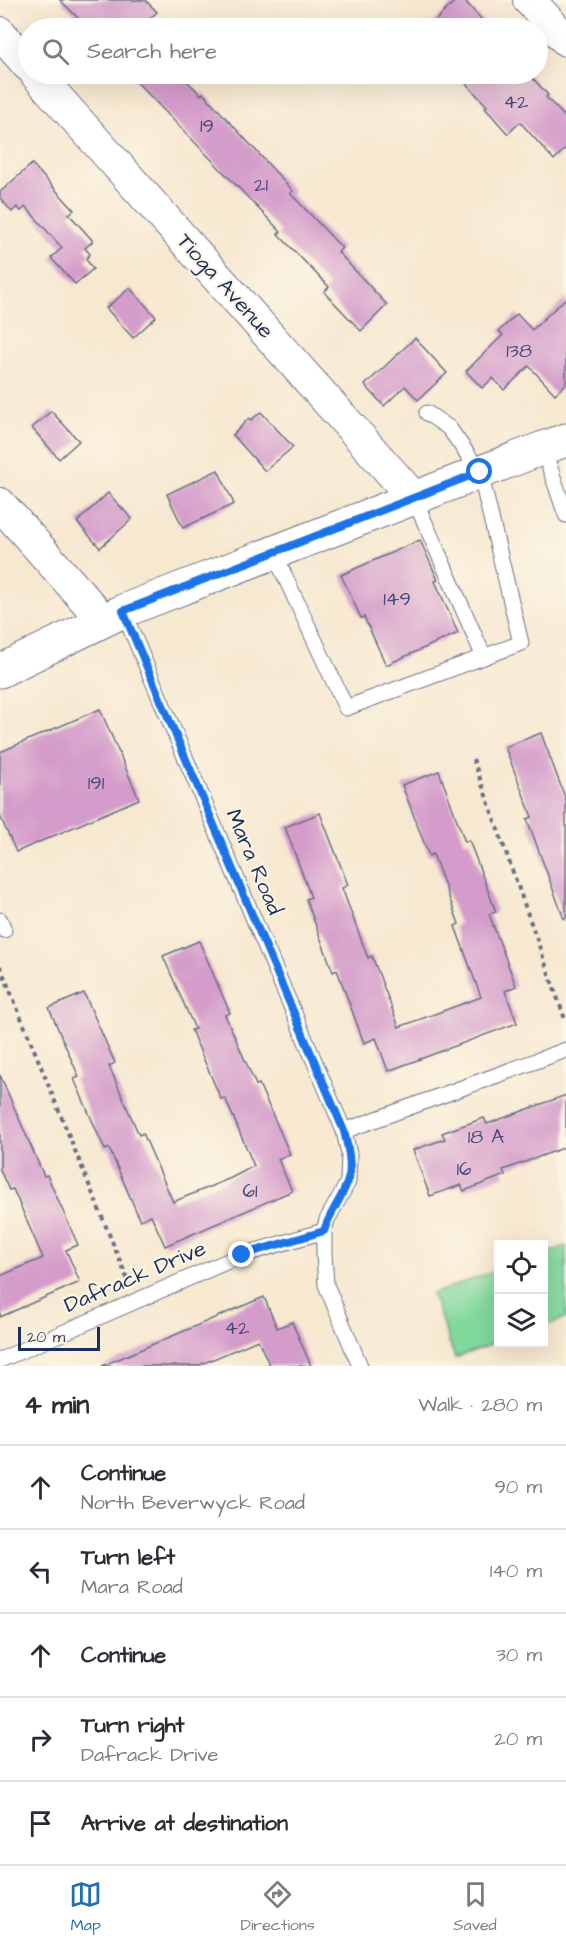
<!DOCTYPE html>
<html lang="en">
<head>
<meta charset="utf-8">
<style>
  :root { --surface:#fff; --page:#f2f2f3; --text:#2b2b33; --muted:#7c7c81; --line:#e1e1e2; --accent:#1f6fb2 }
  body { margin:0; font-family:"Architects Daughter",sans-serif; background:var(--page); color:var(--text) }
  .controls { position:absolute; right:18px; bottom:18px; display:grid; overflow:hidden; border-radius:0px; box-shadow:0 6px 24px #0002 }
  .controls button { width:54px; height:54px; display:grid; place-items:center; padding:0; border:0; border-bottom:2px solid var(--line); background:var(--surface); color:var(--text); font:30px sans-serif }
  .scale { position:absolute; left:18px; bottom:15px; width:82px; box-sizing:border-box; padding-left:6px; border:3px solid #1b2f5e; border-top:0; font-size:16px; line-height:21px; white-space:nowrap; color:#1b2f5e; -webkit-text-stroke:4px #fcf5e5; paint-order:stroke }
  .stop { position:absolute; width:18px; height:18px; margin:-14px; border:4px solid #1a73e8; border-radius:50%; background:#fff }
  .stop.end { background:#1a73e8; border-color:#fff; box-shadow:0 2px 6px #0008 }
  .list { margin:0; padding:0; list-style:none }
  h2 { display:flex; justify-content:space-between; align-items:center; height:78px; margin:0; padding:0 24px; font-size:26px }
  h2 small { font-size:20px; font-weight:400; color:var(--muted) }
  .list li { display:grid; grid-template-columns:39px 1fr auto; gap:18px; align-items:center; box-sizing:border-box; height:84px; padding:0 24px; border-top:2px solid var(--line) }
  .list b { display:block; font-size:22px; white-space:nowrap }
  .list p { margin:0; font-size:20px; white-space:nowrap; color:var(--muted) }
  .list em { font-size:20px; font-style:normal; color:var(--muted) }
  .icon { flex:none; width:33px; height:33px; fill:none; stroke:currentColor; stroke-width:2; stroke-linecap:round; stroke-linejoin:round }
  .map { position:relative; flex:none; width:566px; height:1366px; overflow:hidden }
  .search { position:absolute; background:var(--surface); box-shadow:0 6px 24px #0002; left:18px; right:18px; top:18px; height:66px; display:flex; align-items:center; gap:15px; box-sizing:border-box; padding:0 21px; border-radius:33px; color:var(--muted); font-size:22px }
  .sheet { height:498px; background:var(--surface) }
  nav { display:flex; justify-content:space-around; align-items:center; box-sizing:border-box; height:84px; border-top:2px solid var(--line); background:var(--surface); font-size:16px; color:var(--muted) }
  nav a { display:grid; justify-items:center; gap:3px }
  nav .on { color:var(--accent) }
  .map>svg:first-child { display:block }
  .green { fill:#81d89c; stroke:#4e847d; stroke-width:1.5 }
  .building { fill:#d49cca }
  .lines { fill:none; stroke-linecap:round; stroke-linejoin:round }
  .service-casing { stroke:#687086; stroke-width:17 }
  .minor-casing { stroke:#687086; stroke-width:34 }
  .tertiary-casing { stroke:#687086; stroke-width:35 }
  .path { stroke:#687086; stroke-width:4; stroke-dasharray:4.5 4.5; stroke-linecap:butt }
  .service { stroke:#fff; stroke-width:15 }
  .minor { stroke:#fff; stroke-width:32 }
  .tertiary { stroke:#fff; stroke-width:33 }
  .route { stroke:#1a73e8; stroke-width:8 }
  .labels { text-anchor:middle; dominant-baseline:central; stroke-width:4.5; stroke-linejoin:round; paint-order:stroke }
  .number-label { font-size:20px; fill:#494a79 }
  .street-label { font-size:22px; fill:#1b2f5e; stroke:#fcf5e5 }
</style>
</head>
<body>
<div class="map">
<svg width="566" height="1366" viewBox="0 0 566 1366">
  <rect width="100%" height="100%" fill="#fcf5e5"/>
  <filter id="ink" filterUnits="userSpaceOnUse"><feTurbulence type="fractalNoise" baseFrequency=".0167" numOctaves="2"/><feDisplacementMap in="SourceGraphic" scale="12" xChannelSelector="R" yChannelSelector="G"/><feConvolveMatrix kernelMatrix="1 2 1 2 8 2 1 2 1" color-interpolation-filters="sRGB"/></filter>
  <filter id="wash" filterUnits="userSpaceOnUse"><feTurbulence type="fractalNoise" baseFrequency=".008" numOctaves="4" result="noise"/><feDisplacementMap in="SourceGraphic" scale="24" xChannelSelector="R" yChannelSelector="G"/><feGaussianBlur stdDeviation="1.35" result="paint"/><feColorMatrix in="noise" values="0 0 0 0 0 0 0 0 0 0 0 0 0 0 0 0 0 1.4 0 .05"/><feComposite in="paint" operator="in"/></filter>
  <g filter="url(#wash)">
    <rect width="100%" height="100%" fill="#f7e8d0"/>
    <g class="green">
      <polygon points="566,1246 566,1318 544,1326 544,1254"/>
      <polygon points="498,1270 498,1342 455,1358 432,1294"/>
    </g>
    <g id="blocks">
      <g class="building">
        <polygon points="60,0 145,0 157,12 140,28 88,28"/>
        <polygon points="456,0 464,0 489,28 428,28"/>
        <polygon points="129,74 180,74 201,95 203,93 293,191 290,193 342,248 338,252 387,305 361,331 324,292 329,287 278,234 281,232"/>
        <polygon points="457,74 529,74 548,95 546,97 566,118 566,148 554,160 520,122 508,134 485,108 487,106"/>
        <polygon points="32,164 74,210 69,214 93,241 85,248 90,254 86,259 93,269 75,284 51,258 62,248 26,207 21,211 17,207 12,212 0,198 0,192"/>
        <polygon points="130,288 156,317 133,338 106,308"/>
        <polygon points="566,298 566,384 555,394 529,366 504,390 493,378 482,388 466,371 503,335 499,331 517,314 532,330"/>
        <polygon points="415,338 447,373 418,400 405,386 384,406 365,385"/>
        <polygon points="51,411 79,441 59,459 32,428"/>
        <polygon points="261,412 293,447 265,471 233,435 249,418 251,420"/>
        <polygon points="218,470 234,504 183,528 167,494"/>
        <polygon points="108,493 132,519 100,548 77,522"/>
        <polygon points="420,540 438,580 435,581 458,633 386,665 364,617 361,618 341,575"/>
        <polygon points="100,709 139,799 16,852 0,816 0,752"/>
        <polygon points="541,733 566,800 566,918 564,919 527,819 532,817 505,747"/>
        <polygon points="439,771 465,842 469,840 496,912 489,914 516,986 505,991 517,1023 388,1071 376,1038 364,1043 337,970 333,972 306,899 311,897 285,827 320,813 348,885 342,888 368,958 372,956 399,1027 481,997 455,926 459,924 433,854 429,856 402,785"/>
        <polygon points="199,941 230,1013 225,1015 256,1085 259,1084 290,1154 278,1159 292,1191 165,1246 151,1215 140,1220 109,1148 105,1150 74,1079 79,1077 49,1008 84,993 115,1063 109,1066 139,1135 143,1133 173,1202 231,1178 254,1166 225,1098 221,1099 191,1030 195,1029 163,956"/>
        <polygon points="0,1075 44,1176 47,1175 78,1245 66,1250 80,1282 0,1317 0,1276 43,1258 13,1189 9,1190 0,1170"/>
        <polygon points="566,1095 566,1147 503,1170 505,1175 464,1191 461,1185 430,1196 413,1150 445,1139 442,1133 484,1118 487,1124"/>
        <polygon points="264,1297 277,1328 292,1322 311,1366 270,1366 258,1340 197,1366 102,1366"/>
      </g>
    </g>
  </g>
  <g filter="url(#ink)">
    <use href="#blocks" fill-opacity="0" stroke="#687086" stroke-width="1.5"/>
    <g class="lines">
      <g class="service-casing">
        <g id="service">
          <polyline points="543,448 566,515"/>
          <polyline points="414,498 484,657"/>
          <polyline points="274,553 346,708 521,643 480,472 449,428 427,413"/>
          <polyline points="123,611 344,1131 349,1154 348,1182 327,1220 324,1231 324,1253 326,1285 360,1366"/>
          <polyline points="0,920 4,930"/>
          <polyline points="344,1131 566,1050"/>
          <polyline points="0,1360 242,1255 324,1231"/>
        </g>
      </g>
      <g class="minor-casing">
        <g id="minor">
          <polyline points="529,0 566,40"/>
          <polyline points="0,33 28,65"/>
          <polyline points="36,74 414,498"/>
          <polyline points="0,504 103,620"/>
        </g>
      </g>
      <g class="tertiary-casing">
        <polyline id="tertiary" points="0,671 123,611 543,448 566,440"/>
      </g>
      <g class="path">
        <polyline points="473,759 566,1022"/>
        <polyline points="0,966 129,1283"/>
      </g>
      <use href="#service" class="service"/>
      <use href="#minor" class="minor"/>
      <use href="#tertiary" class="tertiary"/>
    </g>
  </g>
  <g class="lines" filter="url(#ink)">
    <path class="route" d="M 242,1255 L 324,1231 C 329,1214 341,1200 347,1183 C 353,1168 348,1147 344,1131 L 123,611 L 480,472"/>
  </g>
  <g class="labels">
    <g class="number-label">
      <text x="516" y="102">42</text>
      <text x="207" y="126">19</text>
      <text x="261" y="185">21</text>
      <text x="519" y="351">138</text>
      <text x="397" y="599">149</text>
      <text x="96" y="783">191</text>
      <text x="486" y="1137">18 A</text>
      <text x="464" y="1169">16</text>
      <text x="250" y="1191">61</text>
      <text x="237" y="1328">42</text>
    </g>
    <g class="street-label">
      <text transform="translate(225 286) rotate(48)">Tioga Avenue</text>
      <text transform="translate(254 862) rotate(67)">Mara Road</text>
      <text transform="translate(135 1277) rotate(-23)">Dafrack Drive</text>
    </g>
  </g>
</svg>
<div class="controls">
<button><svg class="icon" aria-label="locate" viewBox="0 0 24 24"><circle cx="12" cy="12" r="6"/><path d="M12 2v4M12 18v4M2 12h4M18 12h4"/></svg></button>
<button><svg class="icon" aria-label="layers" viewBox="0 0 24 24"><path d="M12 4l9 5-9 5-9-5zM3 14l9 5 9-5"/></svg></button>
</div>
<div class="scale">20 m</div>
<div class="stop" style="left:480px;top:472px"></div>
<div class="stop end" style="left:242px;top:1255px"></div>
<div class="search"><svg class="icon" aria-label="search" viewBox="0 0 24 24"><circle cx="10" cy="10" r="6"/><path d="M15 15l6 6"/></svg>Search here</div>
</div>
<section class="sheet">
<h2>4 min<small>Walk · 280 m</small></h2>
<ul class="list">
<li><svg class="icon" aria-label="ahead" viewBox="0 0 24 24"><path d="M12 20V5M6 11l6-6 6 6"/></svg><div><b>Continue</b><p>North Beverwyck Road</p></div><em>90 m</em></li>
<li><svg class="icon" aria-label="left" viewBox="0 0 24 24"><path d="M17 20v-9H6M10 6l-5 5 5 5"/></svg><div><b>Turn left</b><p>Mara Road</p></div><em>140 m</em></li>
<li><svg class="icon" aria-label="ahead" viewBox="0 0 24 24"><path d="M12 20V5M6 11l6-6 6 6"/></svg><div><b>Continue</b></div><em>30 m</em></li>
<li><svg class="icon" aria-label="right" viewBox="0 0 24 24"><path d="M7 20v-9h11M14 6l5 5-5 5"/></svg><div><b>Turn right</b><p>Dafrack Drive</p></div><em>20 m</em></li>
<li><svg class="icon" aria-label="arrive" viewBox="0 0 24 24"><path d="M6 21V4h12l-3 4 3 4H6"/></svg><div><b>Arrive at destination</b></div></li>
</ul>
</section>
<nav>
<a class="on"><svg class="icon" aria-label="map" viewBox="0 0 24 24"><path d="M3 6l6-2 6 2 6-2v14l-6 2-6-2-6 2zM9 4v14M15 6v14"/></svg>Map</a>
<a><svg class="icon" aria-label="directions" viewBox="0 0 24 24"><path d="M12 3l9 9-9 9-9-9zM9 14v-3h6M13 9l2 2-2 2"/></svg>Directions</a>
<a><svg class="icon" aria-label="saved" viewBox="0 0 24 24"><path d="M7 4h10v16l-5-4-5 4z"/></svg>Saved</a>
</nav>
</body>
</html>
